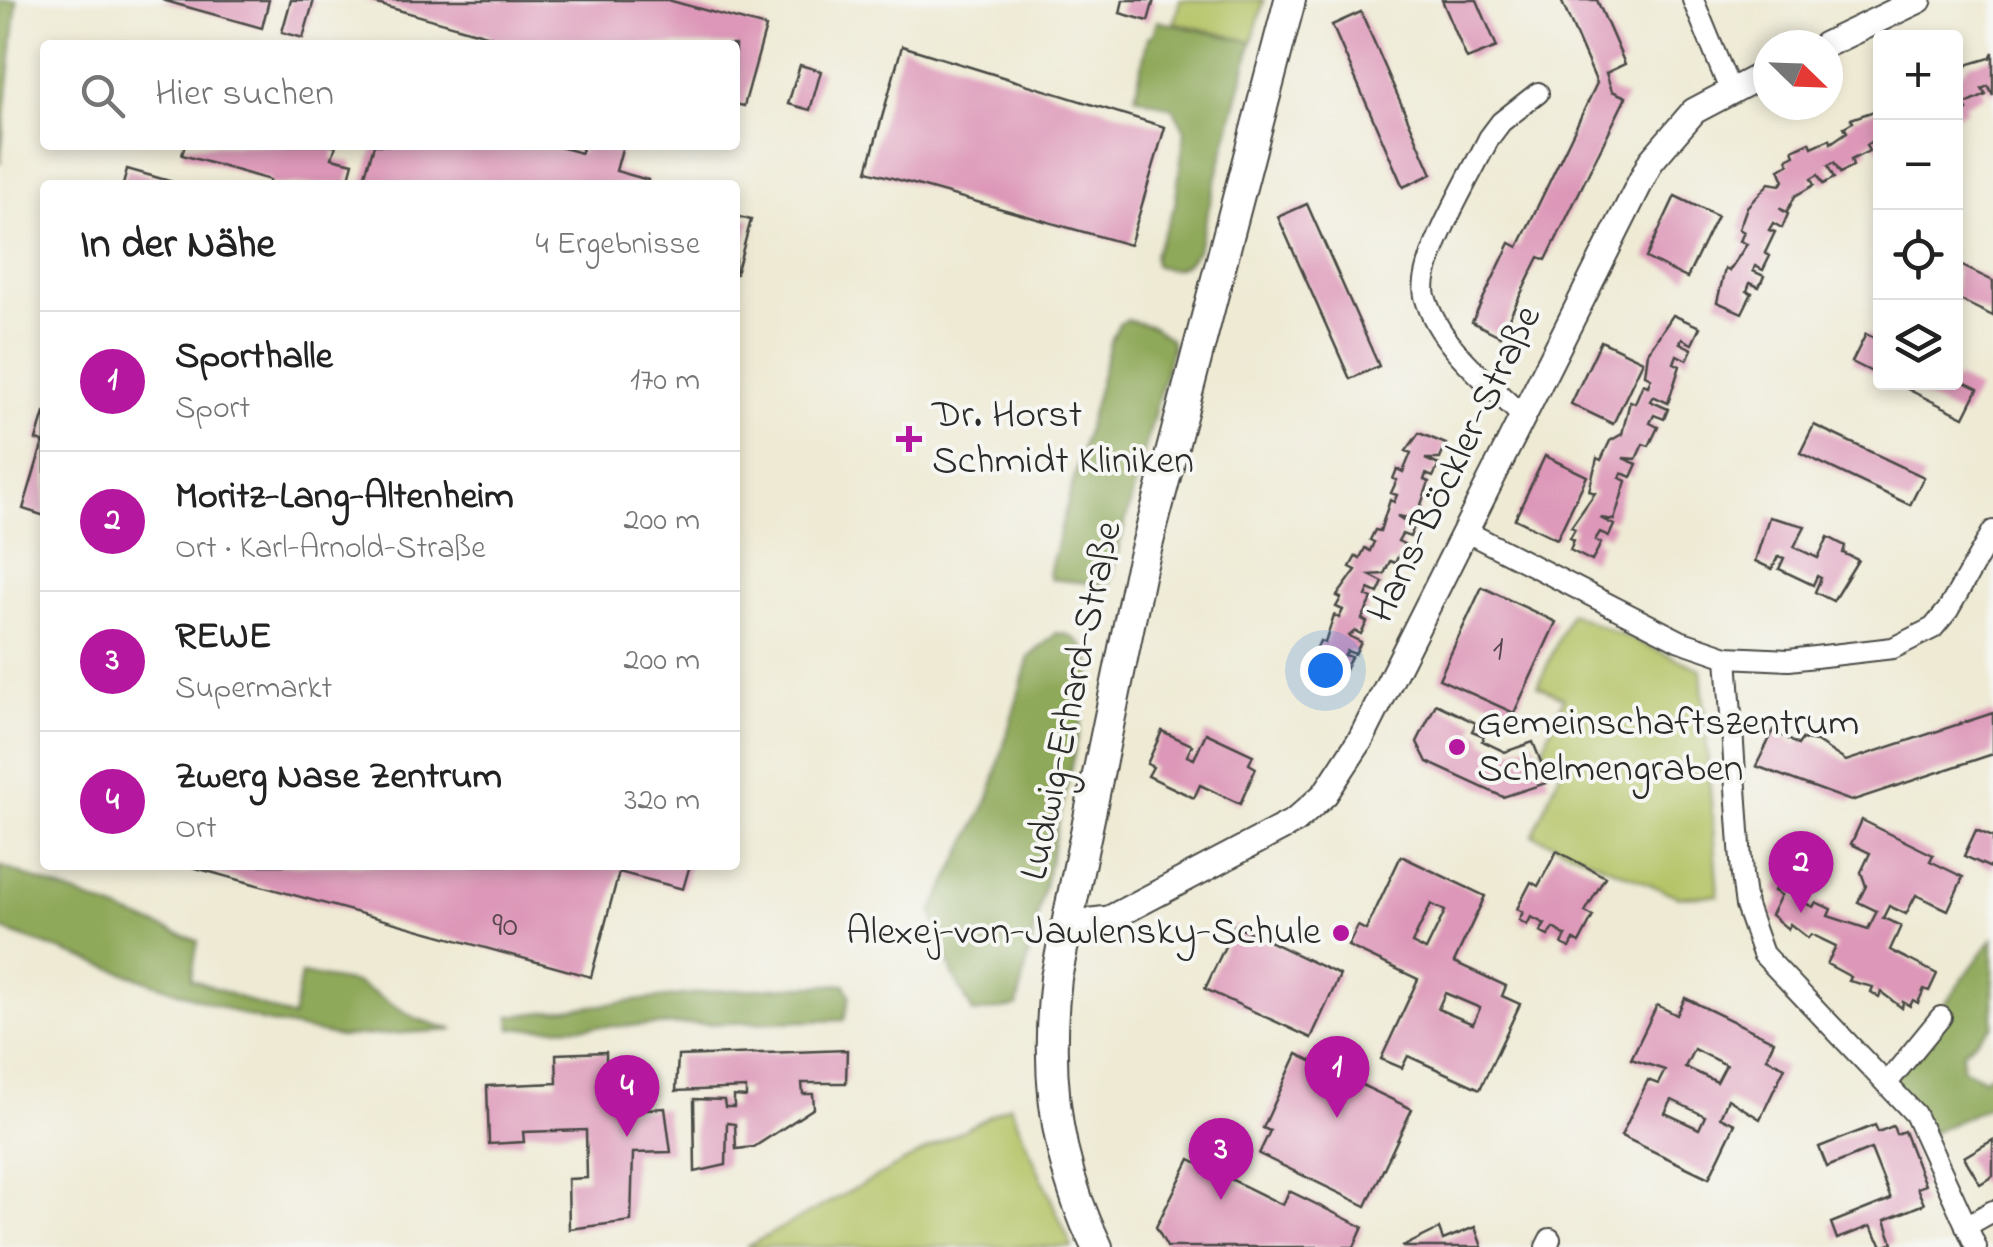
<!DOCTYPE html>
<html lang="de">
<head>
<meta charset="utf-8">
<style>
  :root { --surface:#fff; --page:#f6f6f6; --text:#222; --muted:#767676; --line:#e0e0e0; --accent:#b5179e }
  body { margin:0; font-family:"Indie Flower",sans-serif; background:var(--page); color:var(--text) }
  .controls { position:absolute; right:30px; top:30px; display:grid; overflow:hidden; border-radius:10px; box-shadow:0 5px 15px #0003 }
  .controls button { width:90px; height:90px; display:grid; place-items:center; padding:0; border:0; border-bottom:2px solid var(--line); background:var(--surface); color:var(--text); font:50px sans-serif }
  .compass { position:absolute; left:1753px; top:30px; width:90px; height:90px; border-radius:50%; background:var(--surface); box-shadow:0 5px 15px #0003; rotate:113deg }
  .you { position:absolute; left:1325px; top:670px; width:35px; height:35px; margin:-25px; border:8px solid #fff; border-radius:50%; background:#1a73e8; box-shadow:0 0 0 15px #1a73e833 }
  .badge { display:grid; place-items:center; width:65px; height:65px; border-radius:50%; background:var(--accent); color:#fff; font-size:32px; font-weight:700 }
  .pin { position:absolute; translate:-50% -82px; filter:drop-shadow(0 2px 5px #0008) }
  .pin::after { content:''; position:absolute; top:52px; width:35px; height:30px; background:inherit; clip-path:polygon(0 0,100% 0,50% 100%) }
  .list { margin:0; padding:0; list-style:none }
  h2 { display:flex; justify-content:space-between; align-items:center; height:130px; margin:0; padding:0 40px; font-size:42px }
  h2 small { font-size:32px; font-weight:400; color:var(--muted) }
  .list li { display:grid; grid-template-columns:65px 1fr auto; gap:30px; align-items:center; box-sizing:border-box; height:140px; padding:0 40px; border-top:2px solid var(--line) }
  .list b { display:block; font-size:38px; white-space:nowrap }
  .list p { margin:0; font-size:32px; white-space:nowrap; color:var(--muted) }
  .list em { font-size:32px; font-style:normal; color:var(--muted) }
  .icon { flex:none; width:55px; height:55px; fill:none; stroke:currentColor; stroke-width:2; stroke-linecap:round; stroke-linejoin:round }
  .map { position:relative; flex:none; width:1993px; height:1247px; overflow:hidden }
  .search { position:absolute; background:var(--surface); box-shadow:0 5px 15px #0003; left:40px; top:40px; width:700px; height:110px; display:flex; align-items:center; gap:25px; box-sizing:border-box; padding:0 35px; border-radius:10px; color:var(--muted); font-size:38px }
  .panel { position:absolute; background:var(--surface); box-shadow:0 5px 15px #0003; left:40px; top:180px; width:700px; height:690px; border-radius:10px }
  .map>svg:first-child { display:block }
  .green { fill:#b4c365; stroke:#707748; stroke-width:2.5 }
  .forest { fill:#8fa95a; stroke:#5d6a42; stroke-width:2.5 }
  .building { fill:#dd97b8; fill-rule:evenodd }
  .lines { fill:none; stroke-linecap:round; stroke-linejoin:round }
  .minor-casing { stroke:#484844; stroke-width:24 }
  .tertiary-casing { stroke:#484844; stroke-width:29 }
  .secondary-casing { stroke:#484844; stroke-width:34 }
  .minor { stroke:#fff; stroke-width:20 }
  .tertiary { stroke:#fff; stroke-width:25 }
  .secondary { stroke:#fff; stroke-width:30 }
  .poi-dot { fill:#b5179e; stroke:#f6f6f2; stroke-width:4 }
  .labels { text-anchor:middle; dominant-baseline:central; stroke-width:8; stroke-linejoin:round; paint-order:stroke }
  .number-label { font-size:35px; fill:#58464e }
  .poi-label { font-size:40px; fill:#2b2b2b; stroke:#f6f6f2; text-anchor:start }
  .street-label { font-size:40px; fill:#2b2b2b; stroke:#f6f6f2 }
</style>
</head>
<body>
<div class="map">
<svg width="1993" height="1247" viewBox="0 0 1993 1247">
  <rect width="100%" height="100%" fill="#f6f6f2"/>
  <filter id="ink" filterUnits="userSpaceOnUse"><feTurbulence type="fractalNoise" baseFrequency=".01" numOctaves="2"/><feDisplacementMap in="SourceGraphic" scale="20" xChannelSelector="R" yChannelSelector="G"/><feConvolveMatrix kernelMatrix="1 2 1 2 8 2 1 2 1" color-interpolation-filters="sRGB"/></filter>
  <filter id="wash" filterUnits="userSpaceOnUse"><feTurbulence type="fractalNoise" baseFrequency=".0048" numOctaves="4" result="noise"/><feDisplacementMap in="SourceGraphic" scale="40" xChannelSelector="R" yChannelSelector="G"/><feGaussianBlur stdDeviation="2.25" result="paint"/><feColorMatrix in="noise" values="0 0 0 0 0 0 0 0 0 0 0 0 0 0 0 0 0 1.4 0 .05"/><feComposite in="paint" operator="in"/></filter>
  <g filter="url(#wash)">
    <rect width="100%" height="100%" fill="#eeead4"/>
    <g class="green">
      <polygon points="1180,0 1264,0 1252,42 1174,22"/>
      <polygon points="1570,613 1701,669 1718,895 1679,897 1533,835 1565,761 1542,750 1564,697 1538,686"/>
      <polygon points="1010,1105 1072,1247 746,1247"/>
    </g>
    <g class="forest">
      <polygon points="0,0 17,0 0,164"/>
      <path d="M 1157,21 L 1252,42 L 1198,249 C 1187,267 1175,274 1155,265 L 1154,255 L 1175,206 L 1185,130 L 1173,108 L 1135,96 L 1148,37 L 1153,34 Z"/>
      <polygon points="1127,320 1153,327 1170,339 1172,347 1110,580 1106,585 1051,579 1049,573 1110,343 1119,324"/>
      <path d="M 1057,633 C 1079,634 1091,651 1092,673 L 1017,1007 L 973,1013 L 953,975 L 932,912 L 989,798 L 1029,657 Z"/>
      <polygon points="0,866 198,941 191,979 293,1018 301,974 357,983 417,1019 454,1030 340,1037 261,1021 0,929"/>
      <polygon points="1993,938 1993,1026 1963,1051 1962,1068 1983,1078 1993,1073 1993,1104 1933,1133 1891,1077"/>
      <polygon points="845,984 850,996 844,1020 511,1029 510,1016 716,991"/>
    </g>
    <g id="blocks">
      <g class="building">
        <polygon points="162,0 269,0 262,28"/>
        <polygon points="291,0 314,0 303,38 282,32"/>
        <polygon points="363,0 668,0 766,27 744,106 735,104 735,45 521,45 502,40 500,45 488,45 490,36"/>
        <polygon points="1123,0 1154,0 1148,21 1120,13"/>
        <polygon points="1442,0 1477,0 1497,47 1467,59"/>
        <polygon points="1561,0 1597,0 1625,64 1606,73 1612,91 1626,97 1546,260 1539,257 1500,336 1472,322 1510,243 1518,247 1597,83"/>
        <polygon points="1361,12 1432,174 1403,187 1332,25"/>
        <polygon points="902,46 1165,127 1130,245 867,171"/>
        <polygon points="1993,52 1993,96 1988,86 1982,89 1986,95 1964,105 1967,110 1956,116 1956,79 1969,64 1990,58"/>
        <polygon points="800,65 821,71 810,110 788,104"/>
        <polygon points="1880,109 1880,153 1874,140 1866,145 1869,151 1851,160 1853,166 1840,173 1834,163 1828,166 1834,178 1823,184 1818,175 1811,179 1814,185 1795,196 1787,212 1779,208 1788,214 1782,228 1773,223 1769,230 1775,232 1765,253 1770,256 1763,270 1755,266 1753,271 1764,276 1759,287 1750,283 1747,291 1752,293 1742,313 1717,302 1725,269 1729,271 1747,244 1740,241 1744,232 1739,229 1747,207 1769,183 1780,185 1784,181 1779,169 1789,164 1787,159 1795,155 1793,150 1810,142 1812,147 1830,139 1831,143 1847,132 1844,127 1853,122 1851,119"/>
        <polygon points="185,145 336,145 332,158 353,163 347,185 268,185 270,180 182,155"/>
        <polygon points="374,145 552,145 581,153 583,145 623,145 616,171 648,180 647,185 362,185"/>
        <polygon points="127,169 180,184 180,185 123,185"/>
        <polygon points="1675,196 1717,216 1687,278 1646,258"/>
        <polygon points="1307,204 1379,366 1350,379 1278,217"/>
        <polygon points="735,216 751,220 736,274 735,274"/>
        <polygon points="1956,263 1993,281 1993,316 1956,298"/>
        <polygon points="1673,315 1700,327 1692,344 1682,339 1680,343 1692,349 1687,360 1677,355 1674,363 1680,366 1668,403 1653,396 1650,401 1668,409 1664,419 1654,415 1650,423 1658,427 1649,446 1643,444 1636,459 1623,458 1637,464 1631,477 1622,473 1620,478 1626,481 1614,520 1600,518 1614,525 1609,536 1600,532 1595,540 1601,543 1592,561 1570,550 1574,540 1570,538 1575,529 1571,527 1595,493 1589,491 1597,458 1601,460 1610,441 1622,434 1630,401 1635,403 1643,384 1648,386 1651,378 1645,375 1648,352"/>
        <polygon points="1866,334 1880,341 1880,376 1852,362"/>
        <polygon points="1601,341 1643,361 1613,424 1571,404"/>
        <polygon points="1956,378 1978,389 1964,417 1893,382 1956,382"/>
        <polygon points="44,413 45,413 45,516 23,509 43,442 36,440"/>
        <polygon points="1814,425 1924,477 1910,505 1800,453"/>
        <polygon points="1419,433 1446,444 1440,459 1425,459 1439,465 1433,477 1426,474 1424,480 1429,482 1416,519 1397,516 1414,527 1410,537 1402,534 1398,541 1404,544 1395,563 1390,561 1384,574 1369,575 1383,582 1378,593 1369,589 1366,596 1372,599 1362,619 1367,622 1361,634 1355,631 1349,636 1361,642 1355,654 1347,651 1345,655 1351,657 1340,680 1312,667 1316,658 1313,656 1320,641 1325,643 1334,615 1339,618 1343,610 1336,607 1341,598 1337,596 1356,570 1350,567 1356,556 1360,558 1365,548 1370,551 1374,542 1370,540 1375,530 1380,531 1390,500 1394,502 1397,495 1391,493 1397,480 1393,479 1397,469 1403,472 1411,453 1406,451"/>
        <polygon points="1545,456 1587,476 1557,539 1515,519"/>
        <polygon points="1769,517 1805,526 1794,547 1818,558 1828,537 1845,546 1843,553 1858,560 1833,601 1815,592 1821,578 1817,576 1813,585 1779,569 1784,558 1778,556 1772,569 1755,561"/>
        <polygon points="1482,587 1556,622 1514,713 1439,679"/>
        <polygon points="1436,704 1476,723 1472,731 1484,736 1482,741 1505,752 1533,742 1549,782 1503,797 1427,762 1417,742"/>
        <polygon points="1993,713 1993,754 1851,801 1756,766 1774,730 1798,745 1802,739 1817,742 1846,761"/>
        <polygon points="1162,731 1192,745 1187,756 1194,759 1206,733 1253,755 1249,764 1256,768 1240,804 1200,785 1194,798 1148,776 1153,767 1147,764"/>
        <polygon points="1862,820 1933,855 1930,861 1963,877 1948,910 1916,895 1906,914 1889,906 1883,918 1901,926 1890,950 1937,974 1929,991 1924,989 1918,1003 1913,1000 1910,1006 1903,1002 1902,1008 1881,992 1879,997 1871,992 1873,987 1849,981 1851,977 1827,964 1836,946 1811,934 1808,938 1790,924 1788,929 1771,915 1781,895 1774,891 1780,880 1798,889 1794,898 1813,907 1816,902 1831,909 1828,916 1868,929 1877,911 1858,902 1866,886 1861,872 1870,853 1851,844"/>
        <polygon points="1976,830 1993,837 1993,869 1964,856"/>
        <polygon points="1557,851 1605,877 1585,912 1593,916 1579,943 1574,940 1570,948 1562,944 1566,936 1553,928 1548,936 1540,932 1545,924 1531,917 1527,925 1519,920 1523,912 1517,909 1531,882 1538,886"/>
        <path d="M 1401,856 L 1485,896 L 1454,962 L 1506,986 L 1502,996 L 1520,1004 L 1480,1089 L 1408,1056 L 1402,1068 L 1381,1059 L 1418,979 L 1348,946 L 1358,926 L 1366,930 ZM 1431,904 L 1445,911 L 1426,950 L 1412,943 ZM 1445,993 L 1480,1008 L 1473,1024 L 1438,1009 Z"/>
        <polygon points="185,865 690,865 683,889 619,872 591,977"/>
        <polygon points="1235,925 1340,975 1311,1038 1205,989"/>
        <path d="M 1685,998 L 1774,1041 L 1766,1058 L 1785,1067 L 1760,1119 L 1728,1099 L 1720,1117 L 1735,1124 L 1709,1178 L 1621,1136 L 1648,1080 L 1658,1084 L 1665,1070 L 1631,1059 L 1657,1005 L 1677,1015 ZM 1694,1049 L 1726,1065 L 1717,1082 L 1685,1067 ZM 1672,1100 L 1705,1116 L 1699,1129 L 1665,1113 Z"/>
        <polygon points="847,1050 846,1083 802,1083 803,1094 813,1094 814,1108 754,1147 736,1149 735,1124 727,1123 726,1165 695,1172 694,1099 724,1100 725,1107 734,1107 734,1096 746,1097 746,1088 676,1091 678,1056"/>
        <polygon points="606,1052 606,1088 627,1086 627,1110 665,1108 671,1152 633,1153 631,1221 569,1229 568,1179 587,1178 586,1130 523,1132 524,1142 489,1144 487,1086 557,1083 556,1054"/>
        <polygon points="1297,1054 1412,1109 1366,1206 1259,1154 1270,1131 1263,1128"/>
        <polygon points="1875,1125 1878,1132 1893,1126 1896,1134 1904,1131 1925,1185 1917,1188 1924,1204 1885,1220 1893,1243 1883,1247 1870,1226 1837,1239 1831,1223 1891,1199 1871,1149 1827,1167 1819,1147"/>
        <polygon points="1993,1140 1993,1176 1980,1184 1964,1157"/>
        <polygon points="1190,1159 1283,1205 1289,1191 1363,1227 1354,1247 1167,1247 1156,1227"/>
        <polygon points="1475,1227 1482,1247 1402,1247 1439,1229 1443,1240"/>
      </g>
    </g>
  </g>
  <g filter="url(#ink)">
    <use href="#blocks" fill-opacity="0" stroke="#484844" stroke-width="2.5"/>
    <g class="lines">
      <g class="minor-casing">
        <g id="minor">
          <polyline points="1693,0 1730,90"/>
          <path d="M 1522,416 C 1488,382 1438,345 1425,296 C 1417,263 1473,171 1489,138 L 1501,122 L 1538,93"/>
          <polyline points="1465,531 1680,641 1727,657 1789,660 1893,648 1933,628 1948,610 1993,531"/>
          <polyline points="1727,657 1742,875 1746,906 1763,954 1915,1114 1976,1247"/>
          <polyline points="1887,1083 1941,1017"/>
          <polyline points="1966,1226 1993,1211"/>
          <polyline points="1546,1247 1550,1239"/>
        </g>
      </g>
      <g class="tertiary-casing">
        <g id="tertiary">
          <polyline points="1825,45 1919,0"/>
          <polyline points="1066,924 1109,919 1295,821 1325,794 1361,739 1651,161 1694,111 1768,72"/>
        </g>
      </g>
      <g class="secondary-casing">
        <path id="secondary" d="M 1097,1247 C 1055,1163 1045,1070 1056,978 L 1139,576 L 1290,0"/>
      </g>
      <use href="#minor" class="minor"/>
      <use href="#tertiary" class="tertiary"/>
      <use href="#secondary" class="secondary"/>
    </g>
  </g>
  <g class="poi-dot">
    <path d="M904 424h10v10h10v10h-10v10h-10v-10h-10v-10h10z"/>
    <circle cx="1457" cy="747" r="10"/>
    <circle cx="1341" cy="933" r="10"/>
  </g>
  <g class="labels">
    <g class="number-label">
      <text x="1498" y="650">1</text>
      <text x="505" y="926">90</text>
    </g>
    <g class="poi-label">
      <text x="932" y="416">Dr. Horst<tspan x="932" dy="46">Schmidt Kliniken</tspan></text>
      <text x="1477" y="724">Gemeinschaftszentrum<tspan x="1477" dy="46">Schelmengraben</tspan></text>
      <text x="1321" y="933" text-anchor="end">Alexej-von-Jawlensky-Schule</text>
    </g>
    <g class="street-label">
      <text transform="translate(1456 465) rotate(-64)">Hans-Böckler-Straße</text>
      <text transform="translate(1073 701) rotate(-78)">Ludwig-Erhard-Straße</text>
    </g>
  </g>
</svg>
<div class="controls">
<button>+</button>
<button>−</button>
<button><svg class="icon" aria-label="locate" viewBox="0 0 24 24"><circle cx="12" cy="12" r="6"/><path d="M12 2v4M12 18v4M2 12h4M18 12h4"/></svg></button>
<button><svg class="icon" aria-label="layers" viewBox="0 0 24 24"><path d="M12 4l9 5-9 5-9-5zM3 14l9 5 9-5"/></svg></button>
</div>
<svg class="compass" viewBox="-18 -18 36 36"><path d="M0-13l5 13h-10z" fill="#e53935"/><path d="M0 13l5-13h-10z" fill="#767676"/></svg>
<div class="you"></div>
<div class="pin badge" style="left:1337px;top:1118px">1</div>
<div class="pin badge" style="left:1801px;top:913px">2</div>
<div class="pin badge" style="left:1221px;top:1200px">3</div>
<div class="pin badge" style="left:627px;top:1137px">4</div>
<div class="search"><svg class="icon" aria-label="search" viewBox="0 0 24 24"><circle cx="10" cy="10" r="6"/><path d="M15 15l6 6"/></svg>Hier suchen</div>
<section class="panel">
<h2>In der Nähe<small>4 Ergebnisse</small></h2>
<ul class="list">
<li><span class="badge">1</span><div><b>Sporthalle</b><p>Sport</p></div><em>170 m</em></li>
<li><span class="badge">2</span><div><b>Moritz-Lang-Altenheim</b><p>Ort · Karl-Arnold-Straße</p></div><em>200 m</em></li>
<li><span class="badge">3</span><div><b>REWE</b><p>Supermarkt</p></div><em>200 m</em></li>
<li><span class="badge">4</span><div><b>Zwerg Nase Zentrum</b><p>Ort</p></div><em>320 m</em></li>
</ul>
</section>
</div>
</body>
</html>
